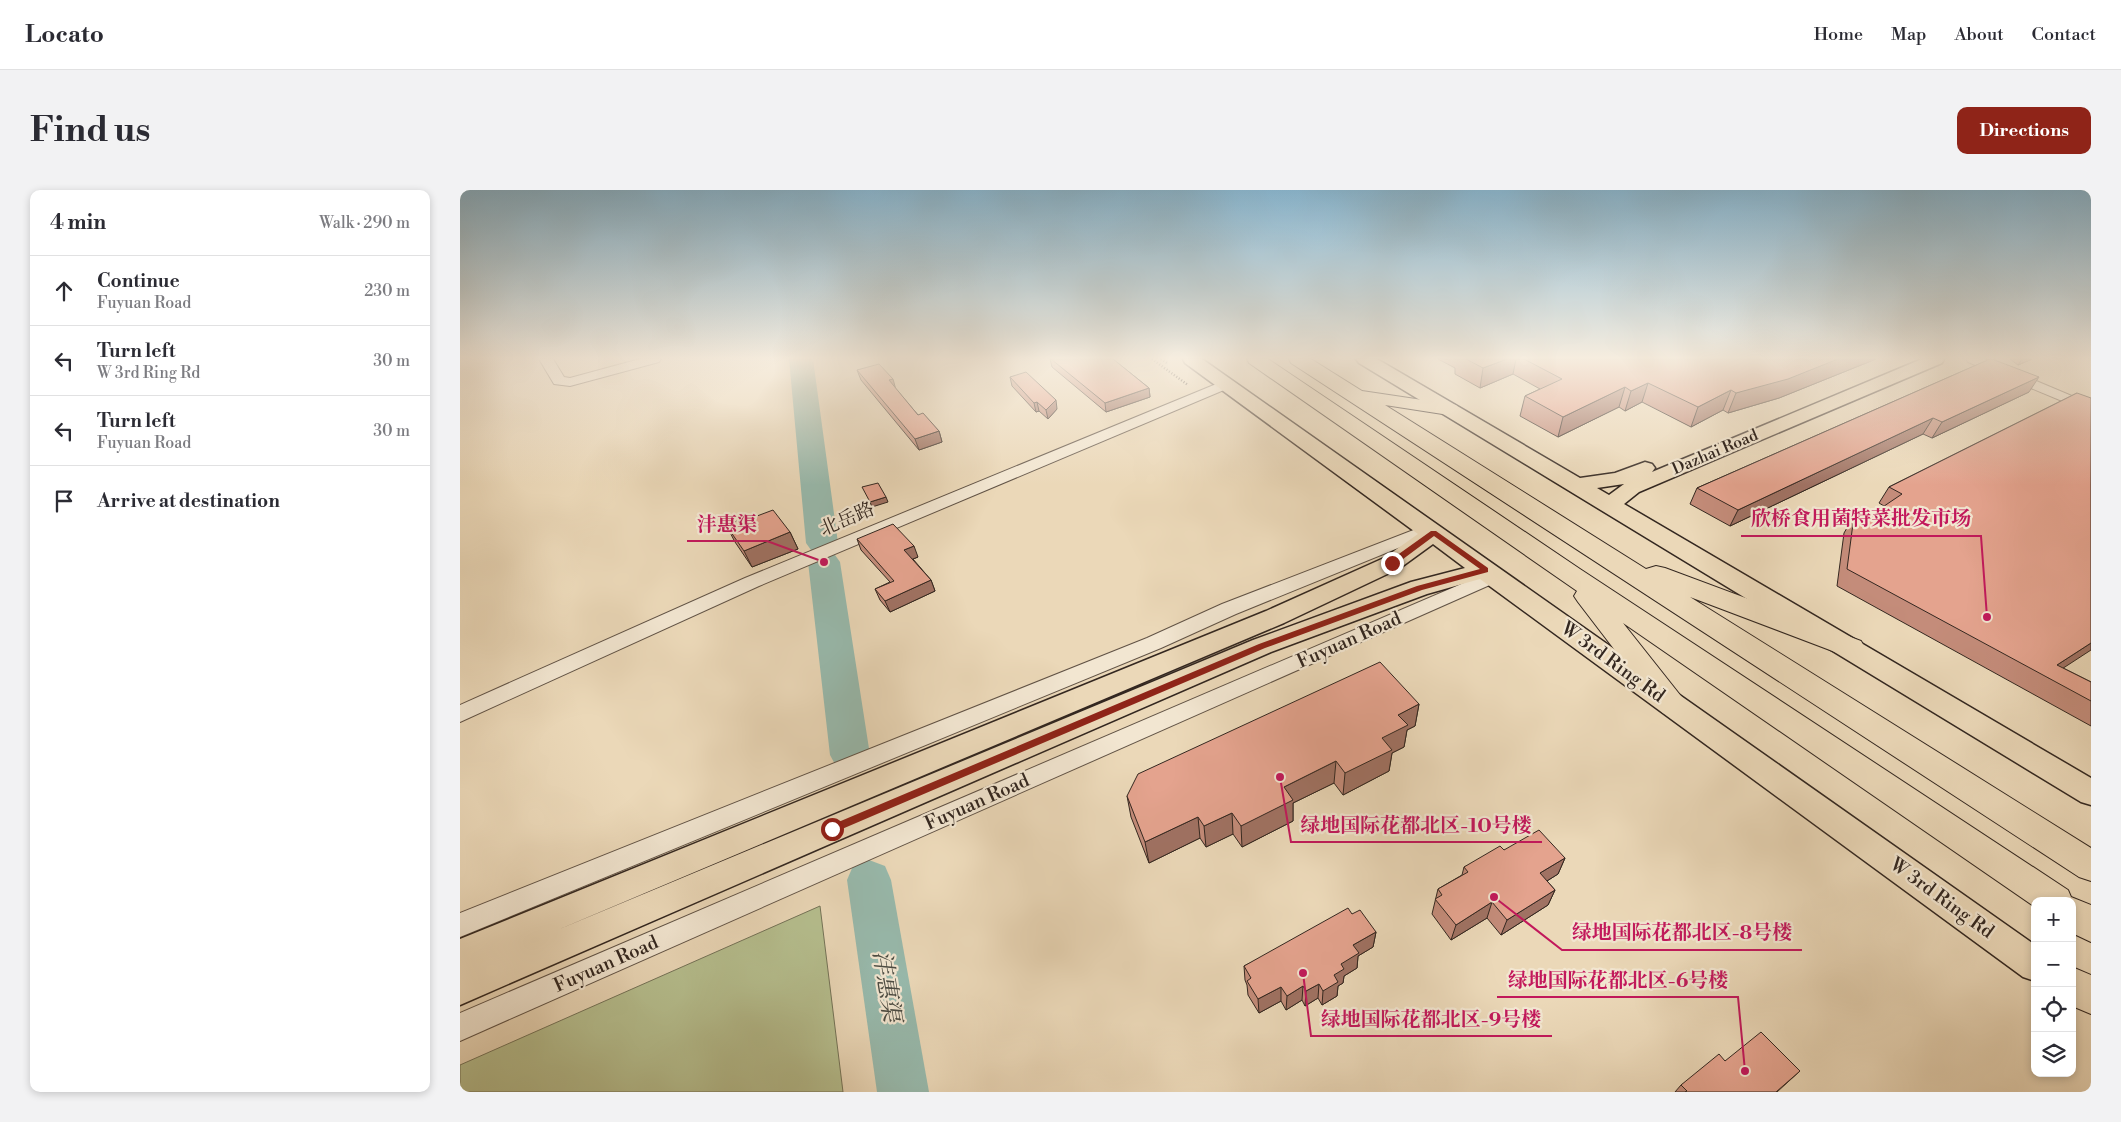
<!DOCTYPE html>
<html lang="en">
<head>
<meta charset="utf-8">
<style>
  :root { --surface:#fff; --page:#f2f2f3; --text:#2b2b33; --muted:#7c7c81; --line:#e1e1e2; --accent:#8f2418 }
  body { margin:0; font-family:"Libre Bodoni","Noto Serif SC",serif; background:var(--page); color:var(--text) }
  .controls { position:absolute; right:15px; bottom:15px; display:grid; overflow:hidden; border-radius:10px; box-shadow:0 2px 8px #0003 }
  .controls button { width:45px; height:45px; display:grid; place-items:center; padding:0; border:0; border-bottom:1px solid var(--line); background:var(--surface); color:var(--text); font:25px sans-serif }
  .stop { position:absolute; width:15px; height:15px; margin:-11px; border:4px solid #8f2418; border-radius:50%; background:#fff }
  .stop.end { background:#8f2418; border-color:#fff; box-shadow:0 1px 5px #0008 }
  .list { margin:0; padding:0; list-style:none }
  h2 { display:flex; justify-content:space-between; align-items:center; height:65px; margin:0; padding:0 20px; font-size:21px }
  h2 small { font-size:16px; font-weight:400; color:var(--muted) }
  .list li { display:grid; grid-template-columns:32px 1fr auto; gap:15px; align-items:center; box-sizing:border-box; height:70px; padding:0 20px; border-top:1px solid var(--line) }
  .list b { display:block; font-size:19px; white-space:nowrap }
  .list p { margin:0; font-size:16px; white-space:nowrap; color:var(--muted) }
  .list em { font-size:16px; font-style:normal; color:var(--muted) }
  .icon { flex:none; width:28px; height:28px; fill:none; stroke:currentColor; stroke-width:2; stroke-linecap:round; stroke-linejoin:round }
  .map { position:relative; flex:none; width:1631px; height:902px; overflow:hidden; border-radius:10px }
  header { display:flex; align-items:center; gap:30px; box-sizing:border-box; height:70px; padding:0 25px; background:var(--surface); border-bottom:1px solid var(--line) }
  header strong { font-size:24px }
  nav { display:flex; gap:28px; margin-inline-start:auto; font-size:18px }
  .intro { display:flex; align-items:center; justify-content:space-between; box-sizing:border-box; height:120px; padding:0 30px }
  h1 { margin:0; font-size:35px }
  .button { padding:12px 22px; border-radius:10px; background:var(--accent); color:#fff; font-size:18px; font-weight:700 }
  main { display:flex; gap:30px; padding:0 30px }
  aside { flex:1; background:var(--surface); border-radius:10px; box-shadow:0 2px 8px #0003 }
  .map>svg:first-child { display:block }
  .green { fill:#b6bf8f; stroke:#747358 }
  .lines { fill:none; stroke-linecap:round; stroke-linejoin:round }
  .river { fill:#98baad; fill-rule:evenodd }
  .minor-casing { stroke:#615346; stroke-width:2 }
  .major-casing { stroke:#332720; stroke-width:3 }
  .highway-casing { stroke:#332720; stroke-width:2 }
  .path { stroke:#332720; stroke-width:2.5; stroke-dasharray:1 2; stroke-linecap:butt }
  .minor { fill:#f2e6d1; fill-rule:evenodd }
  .major { fill:#ebd8b8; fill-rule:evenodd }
  .highway { fill:#ebd8b8; fill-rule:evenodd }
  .wall { fill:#c48c7a; stroke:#332720 }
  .shaded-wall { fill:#a07263; stroke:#332720 }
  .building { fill:#e4a38e; stroke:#332720 }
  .route { fill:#8f2418 }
  .labels { text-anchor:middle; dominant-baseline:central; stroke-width:4.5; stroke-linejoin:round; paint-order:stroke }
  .far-street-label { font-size:16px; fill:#332720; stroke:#f2e6d1 }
  .street-label { font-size:19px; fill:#332720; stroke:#f2e6d1 }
  .near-water-label { font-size:24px; font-style:italic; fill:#4c4c43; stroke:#f2e6d1 }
  .leader { fill:none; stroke:#c2185b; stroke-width:2 }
  .callout-dot { fill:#c2185b; stroke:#f2e6d1; stroke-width:2 }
  .callout-label { font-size:20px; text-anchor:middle; font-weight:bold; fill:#c2185b; stroke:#f2e6d1; stroke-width:4.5; stroke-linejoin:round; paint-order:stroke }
</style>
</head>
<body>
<header>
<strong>Locato</strong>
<nav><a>Home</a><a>Map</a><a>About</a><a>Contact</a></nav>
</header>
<div class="intro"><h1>Find us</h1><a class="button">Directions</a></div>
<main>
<aside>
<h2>4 min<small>Walk · 290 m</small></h2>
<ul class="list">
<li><svg class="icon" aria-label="ahead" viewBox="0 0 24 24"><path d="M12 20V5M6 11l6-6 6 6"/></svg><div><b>Continue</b><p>Fuyuan Road</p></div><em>230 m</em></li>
<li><svg class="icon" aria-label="left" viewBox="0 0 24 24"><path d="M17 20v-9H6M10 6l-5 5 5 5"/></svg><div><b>Turn left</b><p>W 3rd Ring Rd</p></div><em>30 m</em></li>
<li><svg class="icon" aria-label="left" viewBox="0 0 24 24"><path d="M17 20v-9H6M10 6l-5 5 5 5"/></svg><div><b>Turn left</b><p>Fuyuan Road</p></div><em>30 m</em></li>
<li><svg class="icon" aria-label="arrive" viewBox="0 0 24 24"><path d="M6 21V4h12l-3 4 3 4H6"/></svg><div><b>Arrive at destination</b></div></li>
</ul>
</aside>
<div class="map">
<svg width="1631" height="902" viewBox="0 0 1631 902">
  <rect width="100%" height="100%" fill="#ebd8b8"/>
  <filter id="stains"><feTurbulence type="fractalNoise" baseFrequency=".004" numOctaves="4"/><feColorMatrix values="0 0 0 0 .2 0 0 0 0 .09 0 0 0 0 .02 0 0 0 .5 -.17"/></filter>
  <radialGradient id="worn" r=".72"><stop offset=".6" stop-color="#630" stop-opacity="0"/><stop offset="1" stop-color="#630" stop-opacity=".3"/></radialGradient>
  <polygon class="green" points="360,716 383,902 0,902 0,875"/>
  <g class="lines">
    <g class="river">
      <polygon points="329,169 353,169 378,353 373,360 365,362 375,365 380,372 410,565 404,576 390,581 376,576 370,565 348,372 353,365 361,363 351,360 346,353"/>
      <polygon points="409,670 425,676 431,690 469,902 417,902 387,690 393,676"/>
    </g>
    <g class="minor-casing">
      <g id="minor">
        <polygon points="79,169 93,169 104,187 110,188 180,169 201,169 199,172 110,196 94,194"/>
        <polygon points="1506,169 1524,169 1631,214 1631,223 1508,172"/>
        <polygon points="766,190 771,191 773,194 771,197 299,396 0,532 0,515 285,388"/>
        <polygon points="969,334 975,335 978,339 975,343 776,424 701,458 0,747 0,723 687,448 762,414"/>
        <polygon points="1034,380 1041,382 1043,386 1041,390 0,851 0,823"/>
      </g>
    </g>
    <g class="major-casing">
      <g id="major">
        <path d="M 723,169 L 742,169 L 1575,755 L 1575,791 L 1563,787 L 1020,389 L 967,404 L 811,462 L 0,815 L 0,749 L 806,421 L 924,368 L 958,344 L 725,173 ZM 973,354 L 1005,378 L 951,392 L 793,450 L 95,741 L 824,433 L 940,378 Z"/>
        <path d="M 896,169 L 917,169 L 1120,288 L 1155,283 L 1185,272 L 1192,274 L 1195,278 L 1192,282 L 1462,169 L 1484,169 L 1482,173 L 1179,302 L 1164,314 L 1631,588 L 1631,615 L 1621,612 L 899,173 ZM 1164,294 L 1149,305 L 1137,298 Z"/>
      </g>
    </g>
    <g class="highway-casing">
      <g id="highway">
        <polygon points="787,169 808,169 1120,379 1608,700 1611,707 1631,715 1631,752 1612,743 1612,711 1575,711 1575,717 1163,433 1228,515 1223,523 1213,526 1203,523 1118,412 1114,406 1117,401 789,173"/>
        <polygon points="829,169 851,169 902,201 996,215 999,219 996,223 989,225 925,215 1186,379 1196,376 1205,378 1401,451 1405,458 1401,465 1391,468 1230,407 1631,658 1631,691 1619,687 831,173"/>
        <polygon points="1612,777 1631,785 1631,824 1612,816"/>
      </g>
    </g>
    <g class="path">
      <polyline points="692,169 728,195"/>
      <polyline points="701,169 707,173"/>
    </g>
    <use href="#minor" class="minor"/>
    <use href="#major" class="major"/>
    <use href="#highway" class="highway"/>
  </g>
  <g class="wall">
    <polygon points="590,169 653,169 689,198 690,207 646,222 592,177"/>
    <polygon points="978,169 1416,169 1319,208 1268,223 1263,220 1231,237 1182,212 1165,221 1159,217 1098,247 1060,226 1065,206 1080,199 1053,184 1020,198 995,184 995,178"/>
    <polygon points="1530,169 1569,202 1472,248 1463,244 1270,336 1230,314 1237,298"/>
    <polygon points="1550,169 1572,169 1558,175"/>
    <polygon points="397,180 436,199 458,225 479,241 482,252 459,260 401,190"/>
    <polygon points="550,187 597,219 588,229 579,221 576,222 552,196"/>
    <polygon points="1617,203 1603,478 1631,492 1631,536 1377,396 1384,343 1394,326 1402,331 1424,316 1419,313 1429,297"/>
    <polygon points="297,326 330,342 338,359 292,377 275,352 266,335"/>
    <polygon points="397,349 458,367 453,369 471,390 475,401 430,422 420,410 415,399 430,392 401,360"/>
    <polygon points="959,514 955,536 947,540 944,557 932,563 929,581 883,605 874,593 833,613 833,631 782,657 773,644 746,657 740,648 689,673 671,627 667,606"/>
    <polygon points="1044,660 1105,668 1098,684 1087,691 1095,700 1088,715 1041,745 1027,728 991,750 972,724 978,699 1002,685 1004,677"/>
    <polygon points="892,724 916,742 913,757 898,766 897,778 884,786 883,793 878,796 877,806 862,815 858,808 845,816 842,810 826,820 821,811 799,823 788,805 787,795 785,790 784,776"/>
    <polygon points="1265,871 1340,881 1317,902 1215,902 1221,895"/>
  </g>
  <g class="shaded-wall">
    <polygon points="1047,169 1056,169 1053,184 1020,198 1023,178"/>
    <polygon points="1378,169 1416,169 1319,208 1268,223 1276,203"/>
    <polygon points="1562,169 1572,169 1558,175"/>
    <polygon points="1579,187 1569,202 1472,248 1482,232"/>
    <polygon points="433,189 436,200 429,190"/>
    <polygon points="1188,193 1182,212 1165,221 1171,201"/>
    <polygon points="1165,197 1159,217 1098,247 1103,227"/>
    <polygon points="689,198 690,207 646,222 645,213"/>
    <polygon points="1271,200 1263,220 1231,237 1238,217"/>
    <polygon points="596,210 597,219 588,229 586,220"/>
    <polygon points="577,212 579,221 576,222 574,213"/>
    <polygon points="1473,228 1463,244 1270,336 1278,320"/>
    <polygon points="479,241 482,252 459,260 455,249"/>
    <polygon points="426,307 428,312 412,317 410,312"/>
    <polygon points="330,342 338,359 292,377 284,361"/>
    <polygon points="454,356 458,367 448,371 444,360"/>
    <polygon points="471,390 475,401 430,422 425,411"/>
    <polygon points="1631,453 1631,460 1588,488 1597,475"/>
    <polygon points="959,514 955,536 947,540 944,557 932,563 929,581 883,605 885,583 922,548 938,525"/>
    <polygon points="876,571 874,593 833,613 833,631 782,657 781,636 824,597"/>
    <polygon points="772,623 773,644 746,657 744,636"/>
    <polygon points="738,627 740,648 689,673 685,652"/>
    <polygon points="1105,668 1098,684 1074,699 1080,683"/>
    <polygon points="1095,700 1088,715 1041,745 1047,730"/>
    <polygon points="1032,712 1027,728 991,750 996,735"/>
    <polygon points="916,742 913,757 898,766 897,778 884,786 883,793 878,796 877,806 862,815 863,801 893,755"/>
    <polygon points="859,794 858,808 845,816 846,801"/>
    <polygon points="843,796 842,810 826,820 827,806"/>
    <polygon points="821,797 821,811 799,823 798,809"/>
  </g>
  <g class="building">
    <polygon points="591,169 653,169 689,198 645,213"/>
    <polygon points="1006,169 1047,169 1023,178"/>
    <polygon points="1064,169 1378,169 1328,189 1276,203 1271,200 1238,217 1188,193 1171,201 1165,197 1103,227 1065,206 1102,189"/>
    <polygon points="1530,169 1532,169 1579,187 1482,232 1473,228 1278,320 1237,298"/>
    <polygon points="419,174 433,189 429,190 458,225 463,223 479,241 455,249 397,180"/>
    <polygon points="566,182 596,210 586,220 577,212 574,213 550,187"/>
    <polygon points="1617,203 1631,208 1631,453 1597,475 1631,492 1631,511 1387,379 1394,326 1402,331 1442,304 1429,297"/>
    <polygon points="418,293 426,307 410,312 402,297"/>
    <polygon points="313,320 330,342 284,361 266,335 296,324 297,326"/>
    <polygon points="433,334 454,356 444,360 471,390 425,411 415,399 434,391 397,349"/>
    <polygon points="920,472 959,514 938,525 948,535 922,548 932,560 885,583 876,571 824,597 833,610 781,636 772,623 744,636 738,627 685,652 667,606 678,584"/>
    <polygon points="1079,640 1105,668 1080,683 1095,700 1047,730 1032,712 996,735 975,709 982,705 978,699 1008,682 1004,677 1040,656 1044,660"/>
    <polygon points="888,718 892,724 900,720 916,742 893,755 899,763 881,774 884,779 874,785 878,792 863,801 859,794 846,801 843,796 827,806 821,797 798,809 787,791 791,788 784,776"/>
    <polygon points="1301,842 1340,881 1316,902 1225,902 1227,901 1221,895 1259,864 1265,871"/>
  </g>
  <linearGradient id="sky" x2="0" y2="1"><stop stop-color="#88b6d0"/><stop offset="0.57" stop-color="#f6eddf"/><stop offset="1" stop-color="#f6eddf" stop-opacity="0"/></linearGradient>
  <rect width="1631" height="295" fill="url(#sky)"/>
  <polygon class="route" points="971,341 976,341 1028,378 1028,382 962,400 805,458 375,642 369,642 369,636 799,454 957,396 1020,379 974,346 935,375 929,375 929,371"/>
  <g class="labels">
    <g class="far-street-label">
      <text transform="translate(1255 262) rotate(-23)">Dazhai Road</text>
    </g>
    <g class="street-label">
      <text transform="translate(387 329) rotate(-23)">北岳路</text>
      <text transform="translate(889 450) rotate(-24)">Fuyuan Road</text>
      <text transform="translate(1153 472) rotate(36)">W 3rd Ring Rd</text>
      <text transform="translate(517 612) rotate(-24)">Fuyuan Road</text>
      <text transform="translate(1482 708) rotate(36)">W 3rd Ring Rd</text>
      <text transform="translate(146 774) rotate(-24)">Fuyuan Road</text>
    </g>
    <g class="near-water-label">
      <text transform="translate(426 796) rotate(81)">沣惠渠</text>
    </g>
  </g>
  <path class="leader" d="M1527 427L1521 346H1281M364 372L307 351H227M820 587L831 652H1082M1034 707L1102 760H1342M1285 881L1278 807H1037M843 783L851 846H1092"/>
  <g class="callout-dot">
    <circle cx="1527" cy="427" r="5"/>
    <circle cx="364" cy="372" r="5"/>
    <circle cx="820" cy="587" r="5"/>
    <circle cx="1034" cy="707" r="5"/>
    <circle cx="1285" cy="881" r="5"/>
    <circle cx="843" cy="783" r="5"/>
  </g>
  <g class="callout-label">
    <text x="1401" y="335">欣桥食用菌特菜批发市场</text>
    <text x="267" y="341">沣惠渠</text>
    <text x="956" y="642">绿地国际花都北区-10号楼</text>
    <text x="1222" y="749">绿地国际花都北区-8号楼</text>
    <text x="1158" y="797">绿地国际花都北区-6号楼</text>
    <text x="971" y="836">绿地国际花都北区-9号楼</text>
  </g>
  <rect width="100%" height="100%" filter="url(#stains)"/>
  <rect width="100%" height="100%" fill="url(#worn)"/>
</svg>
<div class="controls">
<button>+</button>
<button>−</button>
<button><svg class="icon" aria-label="locate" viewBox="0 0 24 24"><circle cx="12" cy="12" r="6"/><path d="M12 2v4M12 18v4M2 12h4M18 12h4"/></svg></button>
<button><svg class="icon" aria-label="layers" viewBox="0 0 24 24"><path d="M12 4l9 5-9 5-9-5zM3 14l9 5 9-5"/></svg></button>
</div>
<div class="stop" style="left:372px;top:639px"></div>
<div class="stop end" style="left:932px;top:373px"></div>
</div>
</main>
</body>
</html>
